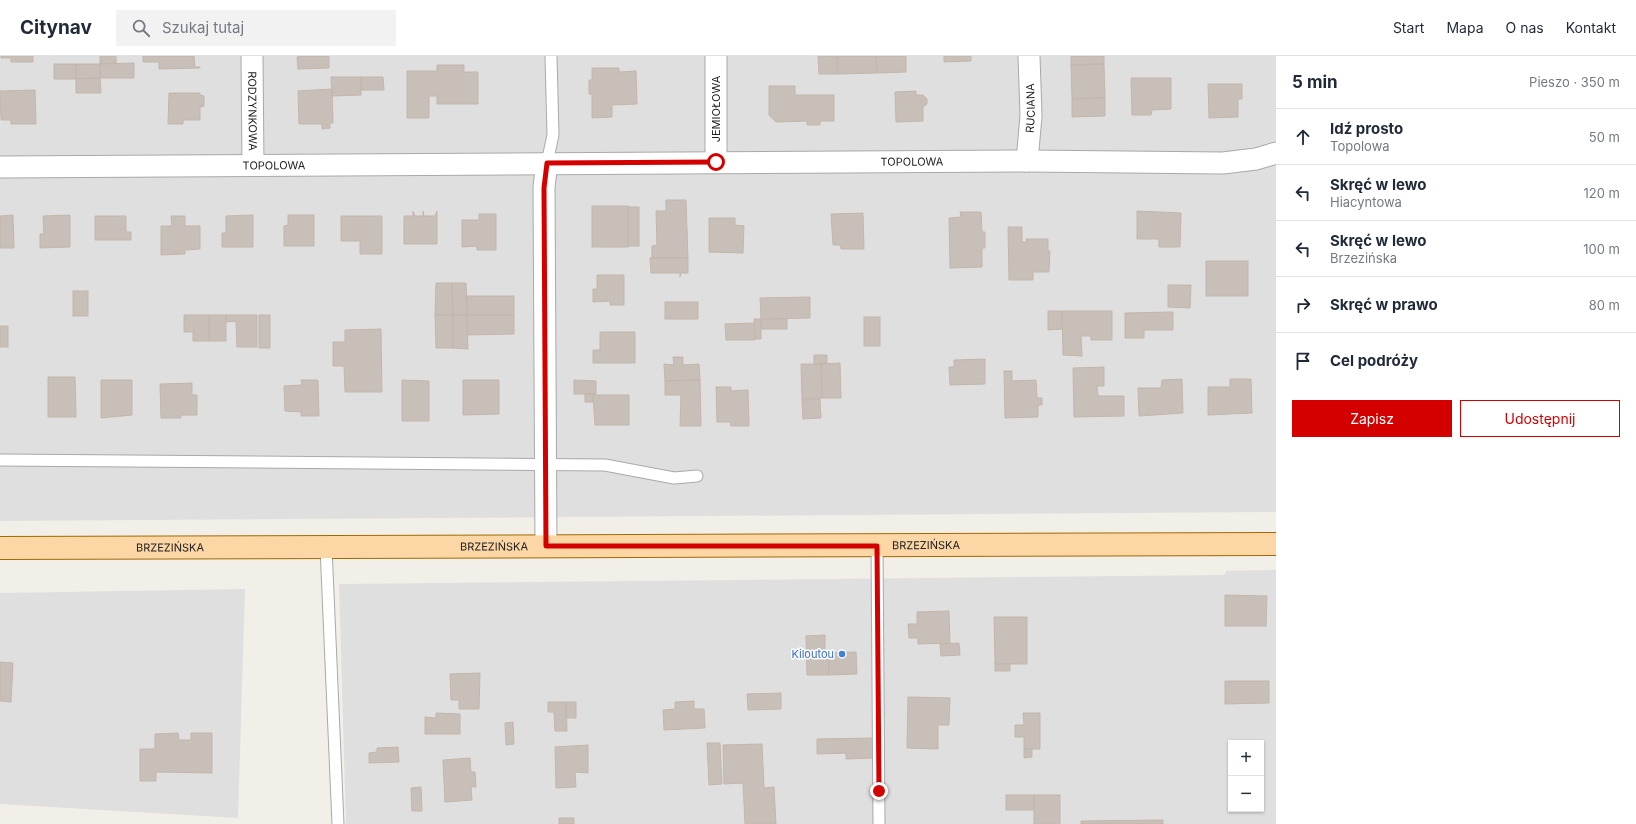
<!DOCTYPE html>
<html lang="pl">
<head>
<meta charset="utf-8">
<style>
  :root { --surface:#fff; --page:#f2f2f3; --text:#1f2937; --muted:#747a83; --line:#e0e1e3; --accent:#d40000 }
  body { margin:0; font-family:Inter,sans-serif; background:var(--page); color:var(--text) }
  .controls { position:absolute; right:12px; bottom:12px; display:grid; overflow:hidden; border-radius:0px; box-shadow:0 1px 3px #0004 }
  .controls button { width:36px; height:36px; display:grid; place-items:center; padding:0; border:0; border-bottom:1px solid var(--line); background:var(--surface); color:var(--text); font:20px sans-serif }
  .stop { position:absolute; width:12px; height:12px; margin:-9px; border:3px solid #d40000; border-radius:50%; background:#fff }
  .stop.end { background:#d40000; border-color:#fff; box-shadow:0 1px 4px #0008 }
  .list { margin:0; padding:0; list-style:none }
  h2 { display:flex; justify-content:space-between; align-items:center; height:52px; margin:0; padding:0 16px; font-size:17px }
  h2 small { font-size:13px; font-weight:400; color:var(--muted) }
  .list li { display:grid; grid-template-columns:26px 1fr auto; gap:12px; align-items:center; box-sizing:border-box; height:56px; padding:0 16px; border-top:1px solid var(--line) }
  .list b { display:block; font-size:15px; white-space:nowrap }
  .list p { margin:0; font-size:13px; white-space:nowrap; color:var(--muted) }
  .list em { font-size:13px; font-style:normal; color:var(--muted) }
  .actions { display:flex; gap:8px; padding:12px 16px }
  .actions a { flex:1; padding:9px 0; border:1px solid var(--accent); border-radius:0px; text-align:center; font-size:14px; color:var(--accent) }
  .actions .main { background:var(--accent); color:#fff }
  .icon { flex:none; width:22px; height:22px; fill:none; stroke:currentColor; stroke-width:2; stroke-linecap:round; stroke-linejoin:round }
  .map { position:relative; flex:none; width:1276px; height:768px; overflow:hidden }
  header { display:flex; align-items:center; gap:24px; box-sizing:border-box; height:56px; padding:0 20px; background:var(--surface); border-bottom:1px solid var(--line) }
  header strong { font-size:19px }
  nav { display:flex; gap:22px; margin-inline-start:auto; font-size:14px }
  .search { width:280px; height:36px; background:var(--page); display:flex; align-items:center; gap:10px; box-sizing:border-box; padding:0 14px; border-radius:0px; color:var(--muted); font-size:15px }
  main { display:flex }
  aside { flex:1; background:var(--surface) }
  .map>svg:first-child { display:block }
  .residential { fill:#e0dfdf; fill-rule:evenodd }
  .building { fill:#c7bfb8; stroke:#c4b6ab }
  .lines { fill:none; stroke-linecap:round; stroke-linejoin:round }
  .lane-casing { stroke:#a9a9a9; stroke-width:13 }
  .street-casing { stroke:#a9a9a9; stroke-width:23 }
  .primary-casing { stroke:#a06b00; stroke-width:24 }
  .lane { stroke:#fff; stroke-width:11 }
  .street { stroke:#fff; stroke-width:21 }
  .primary { stroke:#fcd6a4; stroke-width:22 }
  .route { stroke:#d40000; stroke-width:5 }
  .shop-dot { fill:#3f7fe0; stroke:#fff; stroke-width:1.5 }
  .labels { text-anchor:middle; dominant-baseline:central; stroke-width:3; stroke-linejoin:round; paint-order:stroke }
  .street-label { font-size:11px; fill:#222; stroke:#fff }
  .shop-label { font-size:11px; fill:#366cbe; stroke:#fff; text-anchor:end }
</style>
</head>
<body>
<header>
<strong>Citynav</strong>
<div class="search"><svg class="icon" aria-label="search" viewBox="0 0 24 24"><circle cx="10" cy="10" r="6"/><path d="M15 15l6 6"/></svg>Szukaj tutaj</div>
<nav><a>Start</a><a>Mapa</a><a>O nas</a><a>Kontakt</a></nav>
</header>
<main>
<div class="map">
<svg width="1276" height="768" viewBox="0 0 1276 768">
  <rect width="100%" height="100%" fill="#f2efe9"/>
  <g class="residential">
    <polygon points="0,0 1276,0 1276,456 0,465"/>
    <path d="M 1276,514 L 1276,768 L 346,768 L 339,528 L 1223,519 L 1225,518 L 1226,515 ZM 1231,687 L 1261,687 L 1261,753 L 1231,753 Z"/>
    <polygon points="245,533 238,762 0,748 0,537"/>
  </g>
  <g class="building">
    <polygon points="1,0 33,0 33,6 11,6 11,2 1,2"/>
    <polygon points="100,0 116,0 116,7 100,8"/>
    <polygon points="143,0 194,0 195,11 200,11 200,12 159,13 159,6 143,6"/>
    <polygon points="301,0 329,0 329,12 298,13 297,1"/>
    <polygon points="818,0 837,0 838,18 819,18"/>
    <polygon points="837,0 876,0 877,17 838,18"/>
    <polygon points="876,0 906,0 906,16 877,17"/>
    <polygon points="944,0 971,0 971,5 944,6"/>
    <polygon points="1071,0 1104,0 1104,8 1071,9"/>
    <polygon points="134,7 134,22 100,22 100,8"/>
    <rect x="54" y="8" width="22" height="15"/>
    <polygon points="76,8 100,8 100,22 76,23"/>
    <polygon points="1104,8 1105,42 1072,43 1071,9"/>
    <polygon points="437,9 464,9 464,16 478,16 478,48 437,48 437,40 429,40 429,62 407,62 407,15 437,15"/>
    <polygon points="592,12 619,12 619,16 636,15 637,48 612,49 612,61 592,62 592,38 589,38 589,24 592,24"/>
    <polygon points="331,21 361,21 361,39 332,40"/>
    <polygon points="361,21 383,21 384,34 361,34"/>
    <polygon points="100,22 101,37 76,37 76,23"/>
    <polygon points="1131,22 1171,22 1171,53 1152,54 1151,59 1132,59"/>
    <polygon points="1208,28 1242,28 1242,43 1238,43 1238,61 1209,62"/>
    <polygon points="769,30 795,30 795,39 834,39 834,65 820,65 820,69 807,69 807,65 776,66 769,59"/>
    <polygon points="332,33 333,67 330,67 330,72 322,73 322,68 299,68 298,35"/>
    <polygon points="35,34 36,68 11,68 11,64 1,64 0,35"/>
    <polygon points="916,35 916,39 923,39 927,43 927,48 923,51 923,65 896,66 895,36"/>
    <polygon points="169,37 200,37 200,39 204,40 204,50 200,51 200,64 183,64 183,68 168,68"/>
    <polygon points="1105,42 1105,60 1072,61 1072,43"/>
    <polygon points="666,144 686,144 688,202 652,202 652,190 657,189 656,155 666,155"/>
    <rect x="592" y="150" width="36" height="41"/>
    <rect x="628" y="151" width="11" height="39"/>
    <polygon points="413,155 415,160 423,160 423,155 424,160 435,160 437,155 437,188 404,188 404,160 413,160"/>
    <polygon points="1137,155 1181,157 1180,191 1159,191 1159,183 1137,183"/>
    <polygon points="960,156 981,156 982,176 985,176 985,192 982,192 982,211 950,212 949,162 961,161"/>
    <polygon points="863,157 864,193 841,193 840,189 833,189 831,158"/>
    <polygon points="479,158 496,158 496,194 477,194 477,190 462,191 462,164 479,164"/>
    <polygon points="13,159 14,192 0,192 0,160"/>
    <polygon points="70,159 70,191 40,192 40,178 44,178 43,160"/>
    <polygon points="253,159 253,191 222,191 222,177 226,177 226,160"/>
    <polygon points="288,159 314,159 314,190 284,190 284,170 288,169"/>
    <polygon points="95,160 126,160 126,176 131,176 131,184 95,184"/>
    <polygon points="171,160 185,160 185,170 200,170 200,193 185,194 185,198 161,199 161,170 172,170"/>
    <polygon points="341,160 382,160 382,198 360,198 360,185 341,185"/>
    <polygon points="709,162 735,162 735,169 744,170 743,197 709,196"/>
    <polygon points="1008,171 1022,171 1022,186 1027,186 1026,183 1048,183 1048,195 1050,195 1049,216 1033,216 1033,224 1009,224"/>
    <polygon points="650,202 688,202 688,217 681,217 680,221 680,217 651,217"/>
    <rect x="1206" y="205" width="42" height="35"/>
    <polygon points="597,219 624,219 624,249 610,249 610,245 593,246 593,233 597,233"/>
    <polygon points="436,227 452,227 453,259 435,259"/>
    <polygon points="452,227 466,227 467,259 453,259"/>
    <polygon points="1168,229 1191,229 1190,252 1168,251"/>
    <rect x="73" y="235" width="15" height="25"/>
    <rect x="467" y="240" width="47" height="19"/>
    <polygon points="810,241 810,262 761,263 760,242"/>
    <rect x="665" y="246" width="33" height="17"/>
    <polygon points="1048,255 1062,255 1063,273 1048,274"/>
    <polygon points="1062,255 1112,255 1112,284 1091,284 1091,280 1081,280 1082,300 1063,299"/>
    <polygon points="1173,256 1173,274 1144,274 1144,282 1125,282 1125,257"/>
    <polygon points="184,259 209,259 209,285 193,285 193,276 184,276"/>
    <rect x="209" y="259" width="17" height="26"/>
    <polygon points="226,259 257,259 257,291 237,291 236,265 226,266"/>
    <rect x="259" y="259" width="11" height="33"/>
    <polygon points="435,259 453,259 453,292 436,292"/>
    <polygon points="453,259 467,259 468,293 453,292"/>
    <polygon points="467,259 514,259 514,278 467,279"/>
    <rect x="864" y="261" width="16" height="29"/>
    <polygon points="754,263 761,263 761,283 755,283"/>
    <rect x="761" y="263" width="26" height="10"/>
    <polygon points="755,267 755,284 726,284 725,268"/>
    <rect x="0" y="270" width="8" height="21"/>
    <polygon points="381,273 382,336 345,336 344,310 333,310 333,286 345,286 345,274"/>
    <polygon points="600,276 635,276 635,307 593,307 593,294 600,294"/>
    <polygon points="814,299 827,299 827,307 814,308"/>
    <polygon points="673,301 683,301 683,309 699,308 700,324 665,325 664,308 674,309"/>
    <polygon points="985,303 985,328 950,329 949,311 954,311 954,304"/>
    <polygon points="840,307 841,342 822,342 821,308"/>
    <polygon points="801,308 821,308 822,342 802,343"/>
    <polygon points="1104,311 1104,330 1097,330 1098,340 1124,340 1124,360 1074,361 1073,312"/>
    <polygon points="1004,315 1012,315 1012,325 1036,324 1037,342 1042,342 1042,349 1038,349 1038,361 1005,362"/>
    <polygon points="48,321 75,321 76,361 48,361"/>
    <polygon points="1182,323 1183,357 1139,360 1138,332 1161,332 1162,324"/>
    <polygon points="1230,323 1251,323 1252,357 1208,359 1208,331 1230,331"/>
    <polygon points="101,324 132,324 132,359 101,362"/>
    <polygon points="301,324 318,324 319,360 301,360 301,356 285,355 284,330 302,329"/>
    <polygon points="402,324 429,325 429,365 402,365"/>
    <polygon points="463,324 499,324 499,358 463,359"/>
    <polygon points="574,324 596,325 596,338 574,338"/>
    <polygon points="700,324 701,370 680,370 681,339 665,339 665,325"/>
    <polygon points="192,327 192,339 197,339 197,359 181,359 181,362 161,362 160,328"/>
    <polygon points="716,331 731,331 731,335 748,334 749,370 731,370 730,366 717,366"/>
    <polygon points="585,338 596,338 593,339 593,346 585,346"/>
    <polygon points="593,339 629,339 629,369 595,369"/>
    <polygon points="802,343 820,343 821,362 803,363"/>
    <polygon points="1225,539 1267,540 1266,570 1225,570"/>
    <polygon points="949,555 950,587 918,588 918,582 909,582 908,568 917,568 917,556"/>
    <polygon points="994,561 1027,561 1027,608 995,608"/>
    <polygon points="825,579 825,598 828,598 829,619 807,619 806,580"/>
    <polygon points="959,587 960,599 941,600 940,588"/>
    <polygon points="856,596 857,618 829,619 829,597"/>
    <polygon points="0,606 13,607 11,646 0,645"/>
    <rect x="995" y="608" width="15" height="7"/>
    <polygon points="480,617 479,653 459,653 459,644 451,644 450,618"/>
    <polygon points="1225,625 1269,625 1269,647 1225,648"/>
    <polygon points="781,637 781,653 748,654 747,638"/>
    <polygon points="908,641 950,642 949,669 938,669 938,693 907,692"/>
    <polygon points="694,645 694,653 704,653 705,672 664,674 663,654 675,653 675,646"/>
    <polygon points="548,646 566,646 567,675 555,675 554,656 548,656"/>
    <rect x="566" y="646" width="10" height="16"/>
    <polygon points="436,657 460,658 460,678 425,678 425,661 436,662"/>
    <polygon points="1023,657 1040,657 1040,693 1024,693 1024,681 1015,681 1015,669 1024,669"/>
    <polygon points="513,666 514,688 506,689 505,667"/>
    <polygon points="178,677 179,684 191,684 191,677 212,677 212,717 156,716 156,725 140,725 140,693 155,693 155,678"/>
    <polygon points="873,682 873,702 846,703 846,697 817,698 817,683"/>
    <polygon points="707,687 720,687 722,728 709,729"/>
    <polygon points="762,688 764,732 774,731 776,768 745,768 743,727 724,728 723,689"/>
    <polygon points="588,689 588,717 575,716 576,731 556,732 555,691"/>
    <polygon points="398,691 399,706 369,707 369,697 377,696 377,692"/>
    <polygon points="1024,693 1032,693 1032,701 1024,702"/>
    <polygon points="470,702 471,716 475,716 476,731 471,731 472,744 445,746 443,704"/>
    <polygon points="421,731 422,755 412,755 411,732"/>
    <rect x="1006" y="739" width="28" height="15"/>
    <rect x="1034" y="739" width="26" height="29"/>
    <rect x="559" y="762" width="15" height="6"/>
    <polygon points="1163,764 1163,768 1081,768 1081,765"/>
  </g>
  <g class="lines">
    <g class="lane-casing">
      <g id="lane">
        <polyline points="547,107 553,79 551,0"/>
        <polyline points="0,404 605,409 674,422 697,420"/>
        <polyline points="877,490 879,768"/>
        <polyline points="326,491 338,768"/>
      </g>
    </g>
    <g class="street-casing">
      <g id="street">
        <path id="s1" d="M 252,0 L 253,109"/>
        <polyline points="716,0 716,106"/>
        <path id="s2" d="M 1027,105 L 1031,60 L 1029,0"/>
        <path id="s3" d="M 0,111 L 1027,105 L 1223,107 L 1256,103 L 1276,97"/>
        <polyline points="546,490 544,131 547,107"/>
      </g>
    </g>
    <g class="primary-casing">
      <g id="primary">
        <path id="s4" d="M 0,492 L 1276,488"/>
      </g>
    </g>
    <use href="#lane" class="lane"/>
    <use href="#street" class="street"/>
    <use href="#primary" class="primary"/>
  </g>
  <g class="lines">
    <polyline class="route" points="716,106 547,107 544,132 546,490 877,490 879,735"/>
  </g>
  <circle class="shop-dot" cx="842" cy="598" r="4"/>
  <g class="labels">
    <g class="street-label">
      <text stroke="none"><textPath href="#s2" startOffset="53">RUCIANA</textPath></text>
      <text transform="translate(716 53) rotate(-90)">JEMIOŁOWA</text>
      <text stroke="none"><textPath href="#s1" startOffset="55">RODZYNKOWA</textPath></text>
      <text stroke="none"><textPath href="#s3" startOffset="912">TOPOLOWA</textPath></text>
      <text stroke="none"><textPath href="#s3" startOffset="274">TOPOLOWA</textPath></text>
      <text stroke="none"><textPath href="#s4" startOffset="926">BRZEZIŃSKA</textPath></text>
      <text stroke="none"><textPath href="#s4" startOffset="170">BRZEZIŃSKA</textPath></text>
      <text stroke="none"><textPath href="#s4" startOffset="494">BRZEZIŃSKA</textPath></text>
    </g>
    <g class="shop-label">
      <text x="834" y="598">Kiloutou</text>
    </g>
  </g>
</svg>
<div class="controls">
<button>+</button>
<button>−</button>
</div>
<div class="stop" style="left:716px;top:106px"></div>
<div class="stop end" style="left:879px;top:735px"></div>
</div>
<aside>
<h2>5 min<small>Pieszo · 350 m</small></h2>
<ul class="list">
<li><svg class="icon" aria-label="ahead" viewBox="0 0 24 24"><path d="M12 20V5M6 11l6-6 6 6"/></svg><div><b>Idź prosto</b><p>Topolowa</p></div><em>50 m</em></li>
<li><svg class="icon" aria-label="left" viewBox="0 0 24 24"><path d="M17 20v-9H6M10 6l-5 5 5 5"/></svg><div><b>Skręć w lewo</b><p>Hiacyntowa</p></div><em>120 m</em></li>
<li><svg class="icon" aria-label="left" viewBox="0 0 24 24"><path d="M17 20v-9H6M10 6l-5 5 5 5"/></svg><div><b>Skręć w lewo</b><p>Brzezińska</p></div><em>100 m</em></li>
<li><svg class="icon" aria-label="right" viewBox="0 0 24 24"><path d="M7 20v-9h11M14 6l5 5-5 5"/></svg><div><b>Skręć w prawo</b></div><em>80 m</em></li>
<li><svg class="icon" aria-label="arrive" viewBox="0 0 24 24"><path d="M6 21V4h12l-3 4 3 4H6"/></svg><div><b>Cel podróży</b></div></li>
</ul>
<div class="actions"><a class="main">Zapisz</a><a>Udostępnij</a></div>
</aside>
</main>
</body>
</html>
